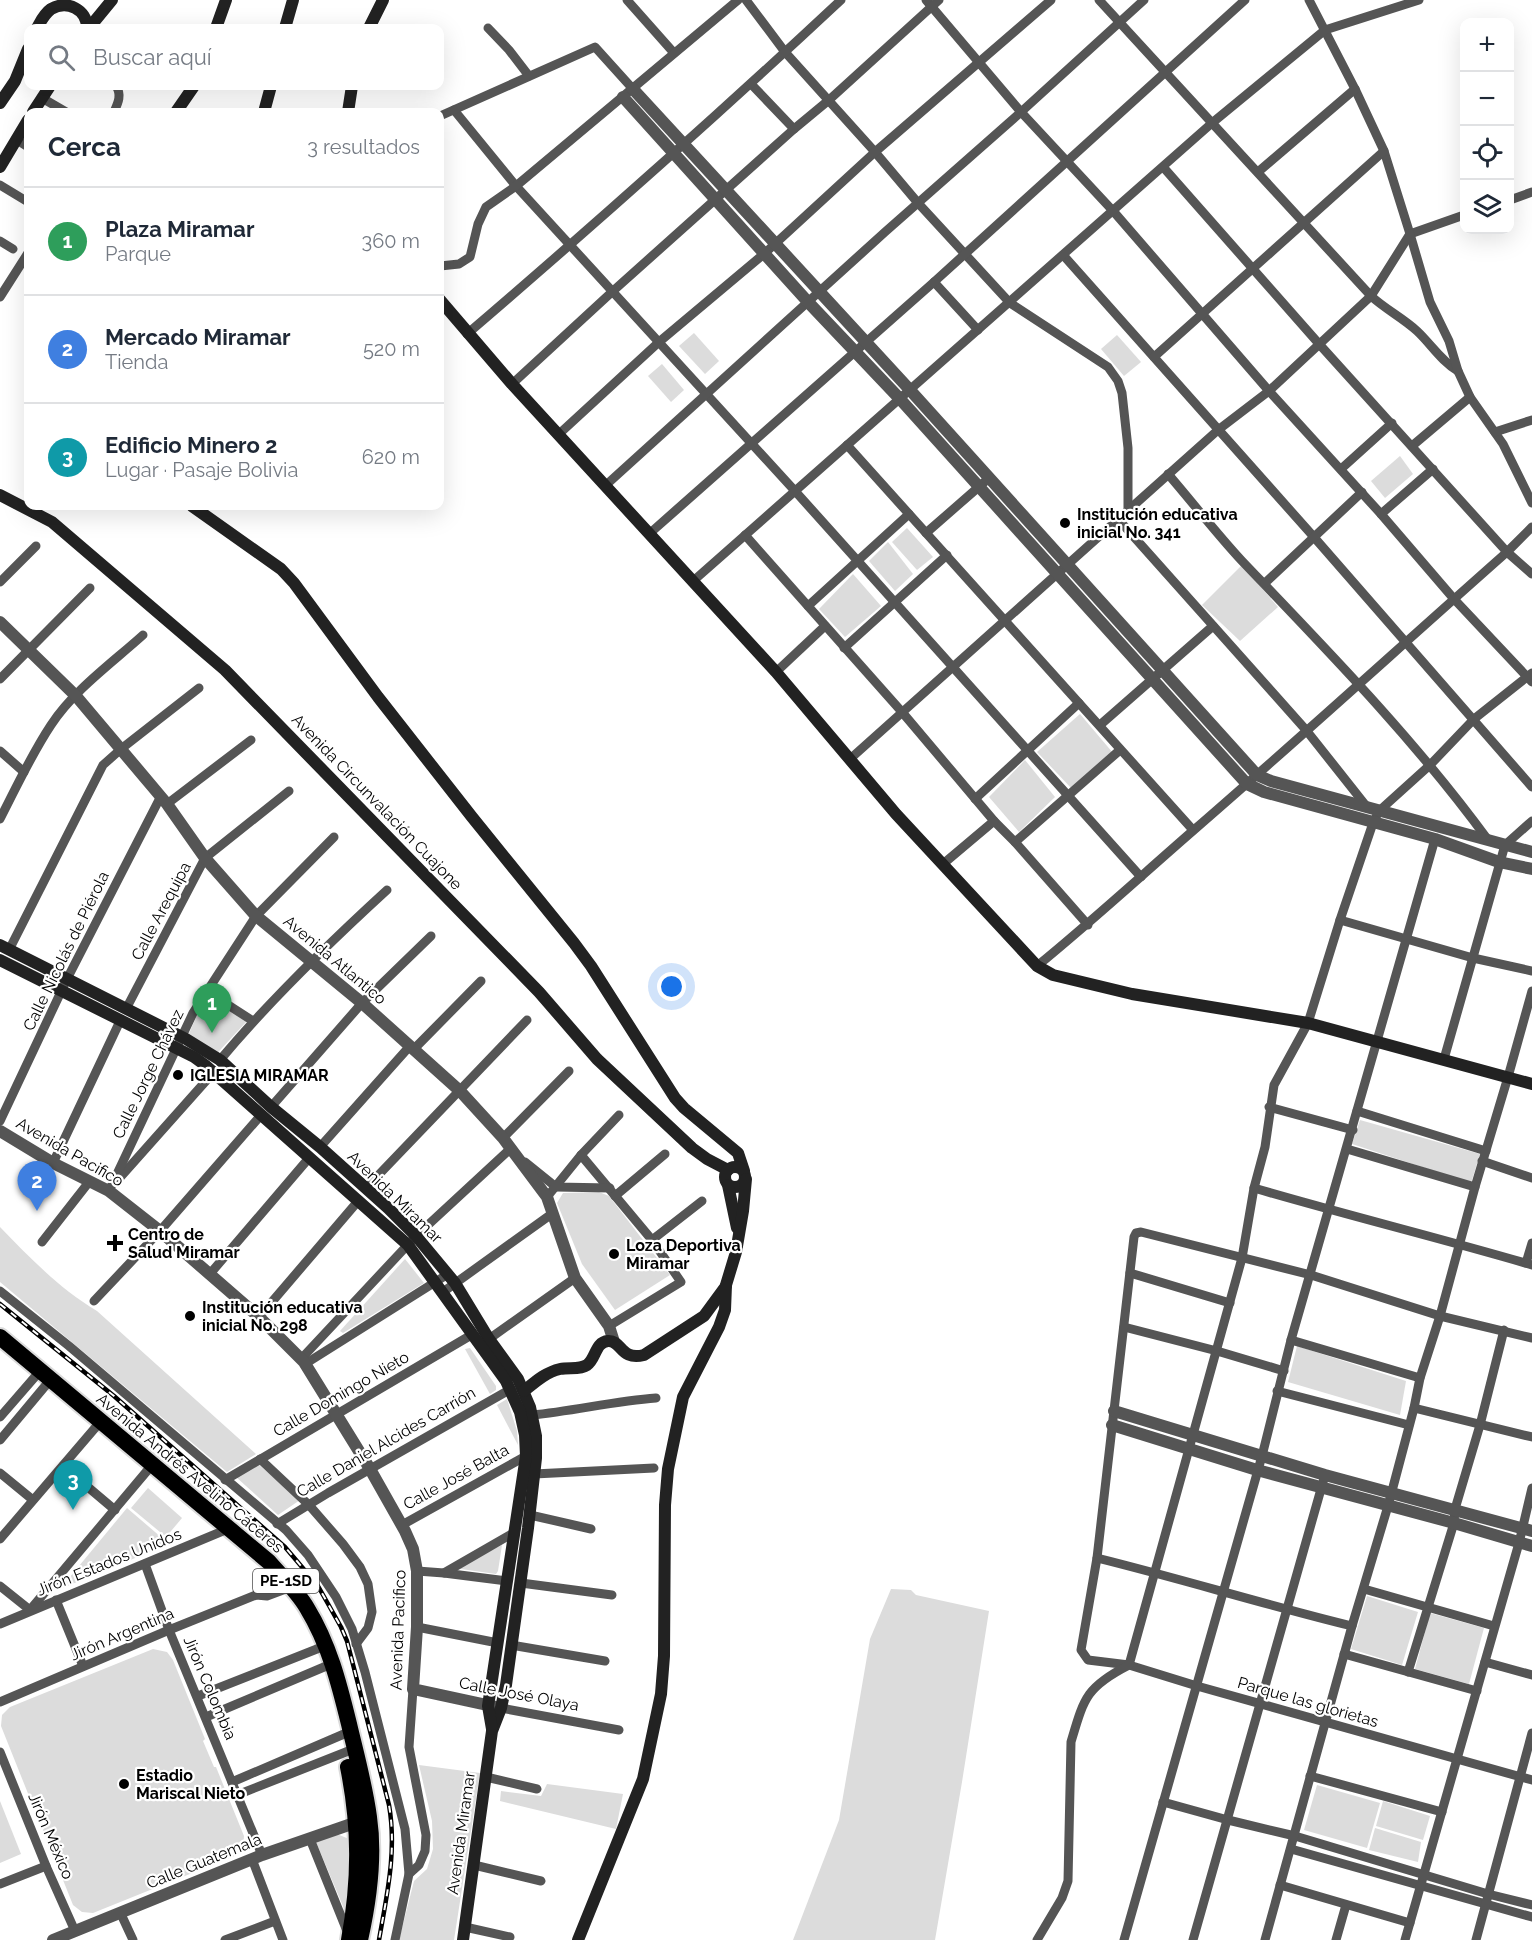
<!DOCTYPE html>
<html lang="es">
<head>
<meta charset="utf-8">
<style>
  :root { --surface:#fff; --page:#f2f2f3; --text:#1f2937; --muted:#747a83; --line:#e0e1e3; --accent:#0b8043 }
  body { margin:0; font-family:Raleway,sans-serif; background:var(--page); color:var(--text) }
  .controls { position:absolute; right:18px; top:18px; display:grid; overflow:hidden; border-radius:12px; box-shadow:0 6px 24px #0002 }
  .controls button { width:54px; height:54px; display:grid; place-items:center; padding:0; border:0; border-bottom:2px solid var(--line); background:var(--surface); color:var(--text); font:30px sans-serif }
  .you { position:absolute; left:672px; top:987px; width:21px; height:21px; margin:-15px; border:4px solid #fff; border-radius:50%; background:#1a73e8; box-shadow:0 0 0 9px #1a73e833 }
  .badge { display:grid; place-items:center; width:39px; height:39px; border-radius:50%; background:var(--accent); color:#fff; font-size:20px; font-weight:700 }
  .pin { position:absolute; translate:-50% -50px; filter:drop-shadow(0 2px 3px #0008) }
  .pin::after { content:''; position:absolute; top:32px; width:21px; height:18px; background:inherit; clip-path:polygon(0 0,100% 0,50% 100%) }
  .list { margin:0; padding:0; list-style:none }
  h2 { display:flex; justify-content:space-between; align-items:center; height:78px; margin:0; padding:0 24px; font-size:26px }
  h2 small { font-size:20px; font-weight:400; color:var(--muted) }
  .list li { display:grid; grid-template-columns:39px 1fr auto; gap:18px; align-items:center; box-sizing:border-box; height:108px; padding:0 24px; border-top:2px solid var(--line) }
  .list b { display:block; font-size:22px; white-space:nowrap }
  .list p { margin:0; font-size:20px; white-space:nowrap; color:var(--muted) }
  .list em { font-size:20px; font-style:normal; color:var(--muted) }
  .icon { flex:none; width:33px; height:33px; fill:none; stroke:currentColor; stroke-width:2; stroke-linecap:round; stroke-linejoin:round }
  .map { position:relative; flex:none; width:1532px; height:1940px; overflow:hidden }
  .search { position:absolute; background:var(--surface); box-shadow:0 6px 24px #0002; left:24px; top:24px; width:420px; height:66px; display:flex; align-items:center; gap:15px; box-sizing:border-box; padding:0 21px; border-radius:12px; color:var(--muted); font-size:22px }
  .panel { position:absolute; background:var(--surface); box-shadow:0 6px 24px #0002; left:24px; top:108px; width:420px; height:402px; border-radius:12px }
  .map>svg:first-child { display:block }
  .green { fill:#dcdcdc }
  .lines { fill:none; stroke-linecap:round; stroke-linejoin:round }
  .trunk-casing { stroke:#dbdbdb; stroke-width:20 }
  .minor { stroke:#555; stroke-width:9 }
  .tertiary { stroke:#555; stroke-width:12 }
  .secondary { stroke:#222; stroke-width:12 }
  .trunk { stroke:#000; stroke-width:16 }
  .rail-casing { stroke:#000; stroke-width:4.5 }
  .rail { stroke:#fff; stroke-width:2; stroke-dasharray:7; stroke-linecap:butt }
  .poi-dot { fill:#000; stroke:#fff; stroke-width:2 }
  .labels { text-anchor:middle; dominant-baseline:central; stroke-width:4.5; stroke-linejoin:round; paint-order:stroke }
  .shield { fill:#fff; stroke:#4c4c4c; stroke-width:1.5 }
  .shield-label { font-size:15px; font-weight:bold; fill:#000 }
  .poi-label { font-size:16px; font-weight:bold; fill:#000; stroke:#fff; text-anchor:start }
  .street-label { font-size:16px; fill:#000; stroke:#fff }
</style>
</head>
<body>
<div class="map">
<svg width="1532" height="1940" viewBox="0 0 1532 1940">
  <rect width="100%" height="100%" fill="#fff"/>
  <g class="green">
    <polygon points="694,333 719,361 705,374 679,346"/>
    <polygon points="1117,335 1141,362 1124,376 1101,349"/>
    <polygon points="662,364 684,390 671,402 648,376"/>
    <polygon points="1400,456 1413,474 1385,498 1371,481"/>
    <polygon points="907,528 933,557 917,570 892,542"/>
    <polygon points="888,542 913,574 895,591 869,561"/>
    <polygon points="1242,565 1278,607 1240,641 1202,605"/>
    <polygon points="853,574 881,606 845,637 819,609"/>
    <polygon points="1080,714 1113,753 1073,790 1037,752"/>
    <polygon points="1025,760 1055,797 1019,832 989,797"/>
    <polygon points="208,996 247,1021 210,1061 184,1045 205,997"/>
    <polygon points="1360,1120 1480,1154 1471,1183 1352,1144"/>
    <polygon points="599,1192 609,1196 670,1275 615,1310 582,1264 557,1203 563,1193"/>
    <path d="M 0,1227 C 30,1258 60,1289 97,1311 L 256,1454 L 227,1472 L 0,1282 Z"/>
    <polygon points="405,1259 424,1283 343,1333 340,1331"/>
    <polygon points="1297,1346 1406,1381 1400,1415 1288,1382"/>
    <polygon points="470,1348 496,1386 496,1390 490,1394 465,1349"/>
    <polygon points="507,1399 517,1431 518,1445 497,1405"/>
    <polygon points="258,1464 300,1500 278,1515 236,1477"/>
    <polygon points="148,1488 182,1518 166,1537 131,1508"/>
    <polygon points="127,1508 169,1544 60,1589"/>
    <polygon points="502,1545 498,1571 496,1574 461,1569 459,1566"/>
    <polygon points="891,1589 911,1590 916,1595 989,1611 962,1782 935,1940 793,1940 839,1820 870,1639"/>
    <polygon points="1367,1596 1418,1612 1402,1665 1351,1649"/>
    <polygon points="1430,1613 1484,1628 1469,1684 1415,1669"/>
    <polygon points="153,1649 167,1652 173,1660 205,1739 203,1741 214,1767 216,1767 244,1836 243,1847 237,1855 93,1913 82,1912 73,1905 43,1830 47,1823 39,1802 31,1801 1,1726 2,1715 10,1707"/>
    <polygon points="419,1765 480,1773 454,1940 399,1940 414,1881 427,1869 433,1849 432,1821"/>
    <polygon points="547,1784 623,1794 616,1829 500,1801 501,1791 541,1796"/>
    <polygon points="1317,1785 1380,1803 1367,1848 1304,1830"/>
    <polygon points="0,1801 21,1854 0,1863"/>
    <polygon points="1383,1801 1430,1816 1423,1840 1376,1826"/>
    <polygon points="1375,1828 1421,1842 1418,1862 1369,1850"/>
    <polygon points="337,1834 349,1839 348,1898 345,1911 316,1842"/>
  </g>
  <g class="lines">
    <g class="trunk-casing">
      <g id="trunk">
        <path d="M 0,1337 L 269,1562 C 282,1577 297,1591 307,1608 C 329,1644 339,1683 349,1724 C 356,1754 365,1786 369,1817 C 375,1858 369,1900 360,1940"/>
        <path d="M 348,1767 C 360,1826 360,1880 349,1940"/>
      </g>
    </g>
    <g class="minor">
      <polyline points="627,0 674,53"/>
      <polyline points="746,0 785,52 875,152 918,203 1010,303 1108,367 1118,381 1122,393 1128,448 1128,510"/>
      <polyline points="926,0 1021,112 1114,212 1269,391 1381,514 1454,599 1532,682"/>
      <path d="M 1099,0 L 1371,296 C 1385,309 1403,318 1417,331 C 1431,344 1441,361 1458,371"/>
      <polyline points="1309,0 1355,89 1384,151 1410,234 1464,215"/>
      <polyline points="488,28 509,50 529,76"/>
      <polyline points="751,84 794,129"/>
      <polyline points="42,98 66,112"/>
      <polyline points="454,110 516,186 795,491 1141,877"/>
      <path d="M 114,112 C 118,103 122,95 116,86"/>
      <polyline points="440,116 595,47 632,88"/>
      <polyline points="17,140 28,147"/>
      <polyline points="1164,168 1320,345 1507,552 1532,574"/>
      <polyline points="1258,172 1355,89"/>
      <polyline points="0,185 28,202"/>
      <polyline points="1510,200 1532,192"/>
      <polyline points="1410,234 1430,302 1449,341 1458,371 1470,397 1503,444 1532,503"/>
      <polyline points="0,241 13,249"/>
      <polyline points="1064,256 1313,536 1532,787"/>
      <polyline points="440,266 459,264 470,257 478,224 486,207 516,186 738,0"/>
      <polyline points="934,282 978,330"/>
      <polyline points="0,297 28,253"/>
      <path d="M 467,334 C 594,225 719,114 841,0"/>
      <polyline points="1154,357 1384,151"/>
      <polyline points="512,384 613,291 794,129 829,100 939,0"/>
      <polyline points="1495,432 1532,420"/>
      <polyline points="559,434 659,342 765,253 875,152 1051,0"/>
      <polyline points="847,445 1193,830"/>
      <polyline points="1412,446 1470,397"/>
      <polyline points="1341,469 1392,423"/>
      <path d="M 1168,474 C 1193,503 1216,533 1242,561 C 1328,651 1415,740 1488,840"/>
      <polyline points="606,485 885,232 1021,112 1144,0"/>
      <polyline points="1381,514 1433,469"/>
      <polyline points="1118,519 1306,730 1367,807"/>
      <polyline points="926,533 989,478"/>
      <polyline points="649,534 934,282 1245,0"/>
      <polyline points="745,535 902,712 994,821 1015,842 1088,925"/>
      <polyline points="0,582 36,546"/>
      <polyline points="692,582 1212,123 1325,30 1419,0"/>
      <polyline points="1265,583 1362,492"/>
      <polyline points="808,606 909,514"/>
      <polyline points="844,648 947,555"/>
      <polyline points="776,672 825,626"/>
      <polyline points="0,679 90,588"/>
      <polyline points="1100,725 1213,626"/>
      <polyline points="0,751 24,772"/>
      <polyline points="850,759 1218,430 1269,391 1371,296 1410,234"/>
      <polyline points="975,799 1079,703"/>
      <polyline points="167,804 251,740"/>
      <path d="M 0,819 C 16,788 31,755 51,725 C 74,690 112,663 143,635"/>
      <polyline points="1015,842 1120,750"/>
      <polyline points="943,864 994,821"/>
      <polyline points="1340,920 1473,958 1532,971"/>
      <polyline points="9,950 103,765 121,749 199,688"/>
      <path d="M 1037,966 C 1091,922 1142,875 1195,829 C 1300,738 1403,644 1507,552 L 1532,527"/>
      <polyline points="208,992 253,1021"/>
      <polyline points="126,1009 205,858 289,791"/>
      <polyline points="413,1050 481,981"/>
      <polyline points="1444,1059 1505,845 1532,821"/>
      <path d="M 220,1060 C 271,999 328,944 387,890"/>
      <polyline points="271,1107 362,1003 431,936"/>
      <polyline points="1269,1107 1353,1130"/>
      <polyline points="1357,1111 1486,1151"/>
      <polyline points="0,1121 67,979 161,796"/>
      <polyline points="503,1138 569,1071"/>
      <polyline points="320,1147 409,1047"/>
      <polyline points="1347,1149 1475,1187"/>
      <polyline points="581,1155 652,1240 681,1282 609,1326"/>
      <polyline points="1482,1161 1532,1178"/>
      <polyline points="525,1162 556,1187 610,1188"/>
      <polyline points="53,1163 121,1019"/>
      <polyline points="116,1182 213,1073"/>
      <polyline points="366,1188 527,1020"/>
      <path d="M 1254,1188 C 1346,1215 1440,1238 1532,1265"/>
      <polyline points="109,1191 193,1013 256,916 334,837"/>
      <polyline points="615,1196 665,1154"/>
      <polyline points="547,1197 581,1155 619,1115"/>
      <polyline points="652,1240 702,1201"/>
      <polyline points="42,1242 89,1182"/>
      <polyline points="1526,1263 1532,1243"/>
      <polyline points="1130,1273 1230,1303"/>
      <polyline points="209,1275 309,1158"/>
      <polyline points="0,1291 69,1346 286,1530 308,1555 336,1597 352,1629 365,1672 405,1829 409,1874 395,1940"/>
      <polyline points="443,1292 553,1213"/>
      <polyline points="94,1301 160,1231 261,1115"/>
      <polyline points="259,1317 359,1200"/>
      <polyline points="1124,1327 1217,1351 1284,1371"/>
      <polyline points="1532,1338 1440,1316 1311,1275 1141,1232 1136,1233 1134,1237 1097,1558 1081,1650 1088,1660 1129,1665 1197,1686 1532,1780"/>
      <polyline points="489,1339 575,1278"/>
      <polyline points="1291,1340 1420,1378"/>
      <polyline points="301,1359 416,1236 510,1149"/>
      <polyline points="305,1364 448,1274"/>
      <polyline points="1277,1391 1409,1425"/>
      <polyline points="1414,1408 1532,1437"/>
      <path d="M 532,1415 C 574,1411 614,1401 656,1398"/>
      <polyline points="0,1417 40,1371"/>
      <polyline points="0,1440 51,1379"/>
      <polyline points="260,1459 309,1505 343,1544 360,1567 368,1584 372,1612 368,1628 356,1644"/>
      <polyline points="63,1466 115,1510"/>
      <polyline points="0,1473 33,1500"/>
      <polyline points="534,1474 654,1468"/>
      <polyline points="225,1480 473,1334"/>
      <polyline points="530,1515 591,1529"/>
      <polyline points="277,1524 328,1493 511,1389"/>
      <polyline points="402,1525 526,1456"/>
      <polyline points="0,1539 101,1421"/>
      <path d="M 1097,1558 C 1182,1579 1266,1605 1352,1626"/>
      <polyline points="145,1564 169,1630 262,1855"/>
      <polyline points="417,1571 444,1573 507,1581"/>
      <polyline points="444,1573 515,1532"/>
      <polyline points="521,1583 612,1595"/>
      <polyline points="0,1586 30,1610 152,1465"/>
      <polyline points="1364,1589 1494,1626"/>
      <polyline points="256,1595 263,1587 281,1575"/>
      <polyline points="56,1600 83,1666"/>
      <polyline points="0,1624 230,1528"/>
      <polyline points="417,1627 498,1643"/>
      <polyline points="511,1645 605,1661"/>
      <polyline points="1344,1654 1477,1691"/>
      <polyline points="1485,1662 1532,1675"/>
      <polyline points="1408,1672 1454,1523 1455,1509 1480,1425 1504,1330"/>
      <polyline points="198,1696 327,1645"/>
      <polyline points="0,1702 169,1630 256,1595 267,1596 291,1587"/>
      <polyline points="501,1708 619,1730"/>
      <polyline points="206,1717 324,1667 334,1665"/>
      <polyline points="0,1752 46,1866 75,1931"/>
      <polyline points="1310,1776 1442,1812"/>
      <polyline points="486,1777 537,1789"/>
      <polyline points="232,1782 351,1731"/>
      <polyline points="237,1795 356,1748"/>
      <polyline points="1163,1802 1228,1820 1295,1836 1488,1894 1532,1905"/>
      <polyline points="310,1839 347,1931"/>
      <polyline points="1291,1849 1532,1917"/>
      <polyline points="252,1859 283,1940"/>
      <polyline points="474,1865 541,1881"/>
      <polyline points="409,1874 419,1865 425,1851 426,1835 409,1747 413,1689"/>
      <polyline points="0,1884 46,1866"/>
      <polyline points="1280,1885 1410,1923"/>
      <polyline points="120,1912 133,1940"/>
      <polyline points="465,1927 510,1937"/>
      <polyline points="225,1940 275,1921"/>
      <path d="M 1037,1940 L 1062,1898 L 1068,1881 L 1071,1742 C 1084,1698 1086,1687 1129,1665 L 1242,1258 L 1254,1188 L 1265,1147 L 1274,1085 L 1308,1023 L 1340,920 L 1373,823 L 1379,811 L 1430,765 L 1474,719 L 1532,673"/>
      <polyline points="1124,1940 1262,1456 1291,1340 1435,839"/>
      <polyline points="1193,1940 1325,1475"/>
      <polyline points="1265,1940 1352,1626 1388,1506 1414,1408 1420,1378 1440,1316 1475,1187 1508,1077 1532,991"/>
      <polyline points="1336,1940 1346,1905"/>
      <polyline points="1405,1940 1519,1543 1532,1488"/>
      <polyline points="1476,1940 1532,1733"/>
    </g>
    <g class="tertiary">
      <polyline points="632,88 910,390 1257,775 1271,781 1532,852"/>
      <polyline points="623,97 808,302 900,399 1247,784 1264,792 1435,839 1499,862 1532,869"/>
      <polyline points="0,622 76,696 167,804 205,858 256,916 362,1003 460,1091 503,1138 547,1197 575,1278 609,1326 614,1342"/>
      <polyline points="0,1131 53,1163 109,1191 160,1231 259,1317 304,1362 370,1469 405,1531 413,1549 417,1571 417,1627 413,1689 501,1708"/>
      <polyline points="1114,1411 1325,1475 1532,1531"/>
      <polyline points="1112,1425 1257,1470 1454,1523 1532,1546"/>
      <polyline points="53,1940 262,1855 363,1820"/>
    </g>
    <g class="secondary">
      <path d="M 37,28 C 41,21 44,14 51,9 C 67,0 87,9 87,28"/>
      <polyline points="89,28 112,0"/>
      <polyline points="216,28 226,0"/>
      <polyline points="285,28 293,0"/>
      <polyline points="369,28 383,0"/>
      <polyline points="0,103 15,81 28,49"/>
      <polyline points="33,112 50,86"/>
      <polyline points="176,112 194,86"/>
      <polyline points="264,112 271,86"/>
      <polyline points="348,112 352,86"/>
      <polyline points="0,167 28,120"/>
      <polyline points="440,300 512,384 776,672 896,814 1037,966 1053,975 1132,994 1308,1023 1532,1084"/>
      <polyline points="0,495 52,522 225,670 539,992 597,1059 692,1148 707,1159 728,1170"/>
      <polyline points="192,506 281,569 294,583 378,697 472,817 574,943 591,966 675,1098 684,1108 738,1153 744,1171"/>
      <polyline points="0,945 186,1039 220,1060 271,1107 320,1147 388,1208 416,1236 455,1283 489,1339 518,1379 530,1407 536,1436 536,1458 528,1528 506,1685 501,1708 492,1731 463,1940"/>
      <polyline points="0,960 194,1057 205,1065 408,1245 506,1381 520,1412 525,1435 526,1456 488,1706 492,1729"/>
      <circle cx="735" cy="1177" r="10"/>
      <polyline points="728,1185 737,1228"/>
      <path d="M 524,1391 C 535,1382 546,1372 560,1369 C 569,1367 580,1370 587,1365 C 596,1359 595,1342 608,1341 C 622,1340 620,1361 644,1355 L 704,1316 L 726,1286"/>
      <polyline points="578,1940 643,1779 661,1694 664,1656 665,1505 668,1469 683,1397 719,1327 725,1310 726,1285 736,1252 743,1211 746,1179"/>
    </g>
    <use href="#trunk" class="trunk"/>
    <g class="rail-casing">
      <path id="rail" d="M 0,1304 L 114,1396 L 285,1547 L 318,1586 L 341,1627 L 347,1641 L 389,1805 C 397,1851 387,1894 379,1940"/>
    </g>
    <use href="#rail" class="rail"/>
  </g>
  <g class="poi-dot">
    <circle cx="1065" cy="523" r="6"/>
    <circle cx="178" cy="1075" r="6"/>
    <path d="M112 1234h6v6h6v6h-6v6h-6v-6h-6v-6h6z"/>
    <circle cx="614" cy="1254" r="6"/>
    <circle cx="190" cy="1316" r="6"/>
    <circle cx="124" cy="1784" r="6"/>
  </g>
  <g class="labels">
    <rect class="shield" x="253" y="1569" width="66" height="24" rx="4.5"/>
    <g class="shield-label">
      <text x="286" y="1581">PE-1SD</text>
    </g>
    <g class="poi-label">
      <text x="1077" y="514">Institución educativa<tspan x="1077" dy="18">inicial No. 341</tspan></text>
      <text x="190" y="1075">IGLESIA MIRAMAR</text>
      <text x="128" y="1234">Centro de<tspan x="128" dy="18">Salud Miramar</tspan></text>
      <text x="626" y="1245">Loza Deportiva<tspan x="626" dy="18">Miramar</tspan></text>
      <text x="202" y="1307">Institución educativa<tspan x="202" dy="18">inicial No. 298</tspan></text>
      <text x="136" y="1775">Estadio<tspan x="136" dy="18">Mariscal Nieto</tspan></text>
    </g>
    <g class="street-label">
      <text transform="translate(377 802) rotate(46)">Avenida Circunvalación Cuajone</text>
      <text transform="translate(161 911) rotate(-62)">Calle Arequipa</text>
      <text transform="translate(66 951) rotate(-64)">Calle Nicolás de Piérola</text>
      <text transform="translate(335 960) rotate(40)">Avenida Atlantico</text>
      <text transform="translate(148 1074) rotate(-64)">Calle Jorge Chávez</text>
      <text transform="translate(70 1152) rotate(30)">Avenida Pacifico</text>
      <text transform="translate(395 1197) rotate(44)">Avenida Miramar</text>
      <text transform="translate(341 1394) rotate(-30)">Calle Domingo Nieto</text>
      <text transform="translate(386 1442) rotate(-30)">Calle Daniel Alcides Carrión</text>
      <text transform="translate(190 1473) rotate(40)">Avenida Andrés Avelino Cáceres</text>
      <text transform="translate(456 1477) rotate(-29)">Calle José Balta</text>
      <text transform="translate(109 1562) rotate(-22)">Jirón Estados Unidos</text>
      <text transform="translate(398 1630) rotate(-88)">Avenida Pacifico</text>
      <text transform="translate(122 1634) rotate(-23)">Jirón Argentina</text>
      <text transform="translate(210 1688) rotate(67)">Jirón Colombia</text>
      <text transform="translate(519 1694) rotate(11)">Calle José Olaya</text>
      <text transform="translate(1308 1702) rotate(16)">Parque las glorietas</text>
      <text transform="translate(461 1833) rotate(-82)">Avenida Miramar</text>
      <text transform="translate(51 1836) rotate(67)">Jirón México</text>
      <text transform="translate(204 1861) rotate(-22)">Calle Guatemala</text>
    </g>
  </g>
</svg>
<div class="controls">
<button>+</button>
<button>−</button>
<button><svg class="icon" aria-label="locate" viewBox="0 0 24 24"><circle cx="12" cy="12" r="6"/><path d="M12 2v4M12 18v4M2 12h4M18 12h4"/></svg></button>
<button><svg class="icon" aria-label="layers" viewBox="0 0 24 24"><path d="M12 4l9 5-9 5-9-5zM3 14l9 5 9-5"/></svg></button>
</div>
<div class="you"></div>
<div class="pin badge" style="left:212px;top:1033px;background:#2e9e5b">1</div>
<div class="pin badge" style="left:37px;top:1211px;background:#3f7fe0">2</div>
<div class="pin badge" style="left:73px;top:1510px;background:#0f9aa8">3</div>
<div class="search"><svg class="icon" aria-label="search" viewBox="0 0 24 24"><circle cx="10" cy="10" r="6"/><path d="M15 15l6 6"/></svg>Buscar aquí</div>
<section class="panel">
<h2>Cerca<small>3 resultados</small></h2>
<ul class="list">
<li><span class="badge" style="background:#2e9e5b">1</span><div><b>Plaza Miramar</b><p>Parque</p></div><em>360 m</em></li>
<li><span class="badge" style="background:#3f7fe0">2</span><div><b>Mercado Miramar</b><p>Tienda</p></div><em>520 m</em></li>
<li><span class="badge" style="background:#0f9aa8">3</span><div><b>Edificio Minero 2</b><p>Lugar · Pasaje Bolivia</p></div><em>620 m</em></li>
</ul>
</section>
</div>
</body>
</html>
